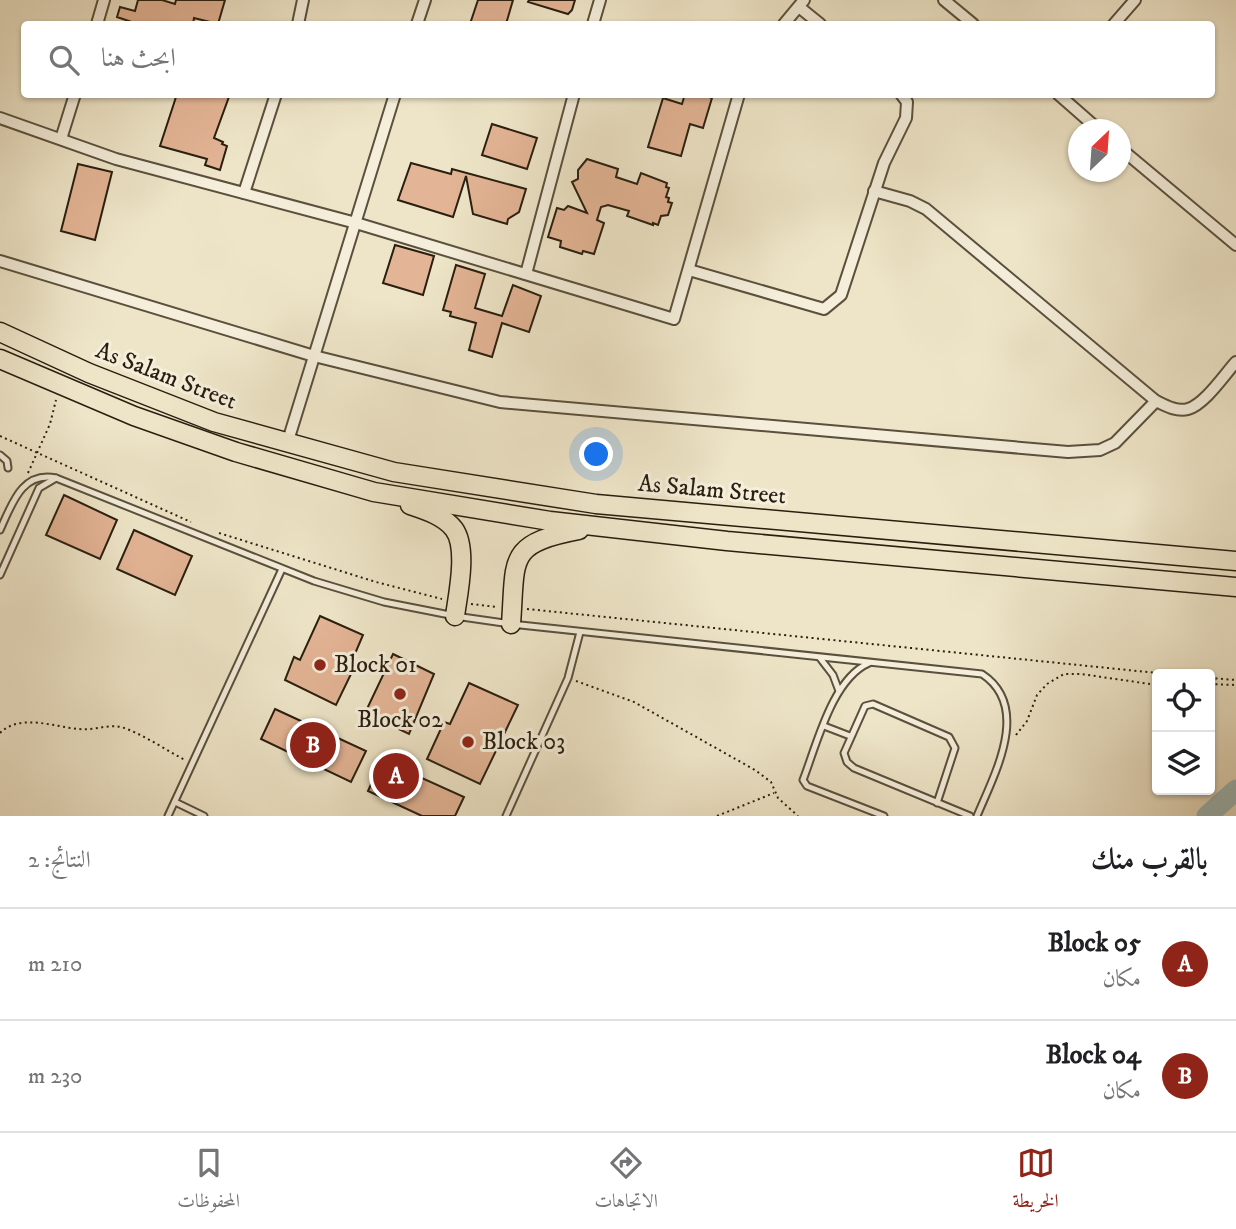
<!DOCTYPE html>
<html lang="ar">
<head>
<meta charset="utf-8">
<style>
  :root { --surface:#fff; --page:#f6f6f6; --text:#202124; --muted:#757577; --line:#e0e0e0; --accent:#8f2418 }
  body { margin:0; font-family:"IM FELL DW Pica",Amiri,serif; background:var(--page); color:var(--text); direction:rtl }
  .controls { position:absolute; right:21px; bottom:21px; display:grid; overflow:hidden; border-radius:7px; box-shadow:0 2px 5px #0004 }
  .controls button { width:63px; height:63px; display:grid; place-items:center; padding:0; border:0; border-bottom:2px solid var(--line); background:var(--surface); color:var(--text); font:35px sans-serif }
  .compass { position:absolute; left:1068px; top:119px; width:63px; height:63px; border-radius:50%; background:var(--surface); box-shadow:0 2px 5px #0004; rotate:25deg }
  .you { position:absolute; left:597px; top:455px; width:24px; height:24px; margin:-18px; border:5px solid #fff; border-radius:50%; background:#1a73e8; box-shadow:0 0 0 10px #1a73e833 }
  .badge { display:grid; place-items:center; width:46px; height:46px; border-radius:50%; background:var(--accent); color:#fff; font-size:23px; font-weight:700 }
  .pin { position:absolute; translate:-50% -50%; border:4px solid #fff; box-shadow:0 2px 7px #0006 }
  .list { margin:0; padding:0; list-style:none }
  h2 { display:flex; justify-content:space-between; align-items:center; height:91px; margin:0; padding:0 28px; font-size:30px }
  h2 small { font-size:23px; font-weight:400; color:var(--muted) }
  .list li { display:grid; grid-template-columns:46px 1fr auto; gap:21px; align-items:center; box-sizing:border-box; height:112px; padding:0 28px; border-top:2px solid var(--line) }
  .list b { display:block; font-size:26px; white-space:nowrap }
  .list p { margin:0; font-size:23px; white-space:nowrap; color:var(--muted) }
  .list em { font-size:23px; font-style:normal; color:var(--muted) }
  .icon { flex:none; width:38px; height:38px; fill:none; stroke:currentColor; stroke-width:2; stroke-linecap:round; stroke-linejoin:round }
  .map { position:relative; flex:none; width:1236px; height:816px; overflow:hidden; direction:ltr }
  .search { position:absolute; background:var(--surface); box-shadow:0 2px 5px #0004; left:21px; right:21px; top:21px; height:77px; display:flex; align-items:center; gap:18px; box-sizing:border-box; padding:0 24px; border-radius:7px; color:var(--muted); font-size:26px }
  .sheet { height:315px; background:var(--surface) }
  nav { display:flex; justify-content:space-around; align-items:center; box-sizing:border-box; height:98px; border-top:2px solid var(--line); background:var(--surface); font-size:19px; color:var(--muted) }
  nav a { display:grid; justify-items:center; gap:4px }
  nav .on { color:var(--accent) }
  .map>svg:first-child { display:block }
  .lines { fill:none; stroke-linecap:round; stroke-linejoin:round }
  .river { stroke:#9ebdc0; stroke-width:21 }
  .building { fill:#e3b495; stroke:#291e0f; stroke-width:2 }
  .lane-casing { stroke:#5a503d; stroke-width:9 }
  .street-casing { stroke:#5a503d; stroke-width:14 }
  .primary-casing { stroke:#291e0f; stroke-width:21 }
  .path { stroke:#291e0f; stroke-width:2; stroke-dasharray:2 3.5; stroke-linecap:butt }
  .lane { stroke:#f4eedb; stroke-width:5 }
  .street { stroke:#f4eedb; stroke-width:10 }
  .primary { stroke:#eee5c8; stroke-width:18 }
  .poi-dot { fill:#8f2418; stroke:#f4eedb; stroke-width:2.5 }
  .labels { text-anchor:middle; dominant-baseline:central; stroke-width:6; stroke-linejoin:round; paint-order:stroke }
  .street-label { font-size:24px; fill:#291e0f; stroke:#f4eedb }
  .poi-label { font-size:24px; fill:#291e0f; stroke:#f4eedb; text-anchor:start }
</style>
</head>
<body>
<div class="map">
<svg width="1236" height="816" viewBox="0 0 1236 816">
  <rect width="100%" height="100%" fill="#eee5c8"/>
  <filter id="stains"><feTurbulence type="fractalNoise" baseFrequency=".00286" numOctaves="4"/><feColorMatrix values="0 0 0 0 .2 0 0 0 0 .09 0 0 0 0 .02 0 0 0 .5 -.17"/></filter>
  <radialGradient id="worn" r=".72"><stop offset=".6" stop-color="#630" stop-opacity="0"/><stop offset="1" stop-color="#630" stop-opacity=".3"/></radialGradient>
  <g class="lines">
    <polyline class="river" points="1207,816 1236,790"/>
  </g>
  <g class="building">
    <polygon points="138,0 162,0 175,4 176,0 225,0 218,24 194,18 193,24 131,24 132,22 117,17 120,7 135,11"/>
    <polygon points="478,0 513,0 506,24 470,24"/>
    <polygon points="529,0 575,0 572,10 568,14 528,2"/>
    <polygon points="177,94 230,94 214,138 223,142 222,144 227,146 220,170 205,165 207,159 160,146"/>
    <polygon points="685,94 700,94 712,98 703,128 690,124 681,156 648,147 663,98 682,104"/>
    <polygon points="492,124 537,138 527,169 482,155"/>
    <polygon points="587,159 618,169 616,177 637,184 641,173 667,183 666,187 669,188 666,197 669,198 668,202 672,203 668,215 661,216 658,225 653,223 653,225 627,216 629,211 608,205 601,207 597,220 604,223 594,254 583,251 582,254 560,247 561,241 548,237 557,208 564,210 568,206 587,213 572,182 578,179 578,170"/>
    <polygon points="411,163 451,174 452,169 526,189 519,212 508,219 507,224 473,214 466,176 453,217 398,200"/>
    <polygon points="78,164 112,172 95,240 61,231"/>
    <polygon points="395,245 434,256 423,295 383,283"/>
    <polygon points="456,265 485,274 475,308 502,316 513,285 541,296 529,332 502,323 492,357 469,350 476,323 450,316 451,312 443,310"/>
    <polygon points="64,495 117,520 100,559 46,535"/>
    <polygon points="134,530 192,556 175,595 117,569"/>
    <polygon points="320,616 363,635 348,670 352,672 336,705 285,680 294,657 300,660"/>
    <polygon points="393,654 434,674 409,734 365,713"/>
    <polygon points="469,683 518,705 480,784 427,759 444,722 450,724"/>
    <polygon points="275,709 366,751 351,782 261,739"/>
    <polygon points="382,760 464,797 455,816 422,816 368,791"/>
  </g>
  <g class="lines">
    <g class="lane-casing">
      <g id="lane">
        <polyline points="0,455 7,461 8,468"/>
        <path d="M 0,530 C 12,504 22,471 56,478 L 314,581 L 384,602 L 455,616 L 511,624 L 982,674 C 1032,707 994,775 977,816"/>
        <polyline points="0,575 39,488 56,478"/>
        <polyline points="820,658 833,675 839,691"/>
        <path d="M 869,663 C 832,679 817,744 803,780 L 807,786 L 884,816"/>
        <polyline points="824,726 850,736"/>
        <polyline points="175,802 204,816"/>
        <polyline points="937,803 955,748 949,737 873,704 865,706 844,753 847,762 854,768 970,816"/>
        <polyline points="168,816 282,569"/>
        <polyline points="506,816 568,678 580,632"/>
      </g>
    </g>
    <g class="street-casing">
      <g id="street">
        <polyline points="944,0 973,24"/>
        <polyline points="799,7 820,24"/>
        <polyline points="97,24 104,0"/>
        <polyline points="298,24 303,0"/>
        <polyline points="417,24 425,0"/>
        <polyline points="593,24 600,0"/>
        <polyline points="784,24 804,0"/>
        <polyline points="1114,24 1135,0"/>
        <polyline points="1058,94 1099,130"/>
        <polyline points="0,118 116,159 356,223 674,319 739,94"/>
        <polyline points="61,139 75,94"/>
        <polyline points="1120,148 1236,245"/>
        <path d="M 874,191 L 910,201 L 926,209 L 1156,401 C 1166,406 1177,412 1188,409 C 1205,404 1224,375 1236,362"/>
        <polyline points="244,193 276,94"/>
        <polyline points="0,261 314,356 500,402 1068,452 1100,450 1115,443 1156,401"/>
        <polyline points="689,270 824,309 841,295 884,163 906,118 907,102 901,94"/>
        <polyline points="526,274 574,94"/>
        <polyline points="287,444 395,94"/>
      </g>
    </g>
    <g class="primary-casing">
      <g id="primary">
        <polyline points="0,332 89,373 214,422 394,472 596,504 1236,561"/>
        <polyline points="0,359 134,416 236,452 374,492 550,521 727,541 1236,587"/>
        <path d="M 410,505 C 425,510 444,516 454,529 C 468,548 458,594 455,616"/>
        <path d="M 511,624 C 516,558 506,544 579,530"/>
      </g>
    </g>
    <g class="path">
      <polyline points="0,436 191,522"/>
      <polyline points="28,473 50,424 56,400"/>
      <polyline points="219,533 376,582 442,599"/>
      <polyline points="471,604 497,607"/>
      <polyline points="527,609 1167,674"/>
      <polyline points="1210,678 1236,680"/>
      <polyline points="576,681 634,702 755,770 771,782 778,798 798,816"/>
      <polyline points="1210,684 1236,685"/>
      <path d="M 0,733 C 20,713 54,727 79,729 C 96,731 110,722 127,729 C 147,737 166,750 185,760"/>
      <polyline points="1016,735 1027,721 1037,695 1047,684 1064,674 1081,674 1157,685"/>
      <polyline points="717,816 774,793"/>
    </g>
    <use href="#lane" class="lane"/>
    <use href="#street" class="street"/>
    <use href="#primary" class="primary"/>
  </g>
  <g class="poi-dot">
    <circle cx="320" cy="665" r="7"/>
    <circle cx="400" cy="694" r="7"/>
    <circle cx="468" cy="742" r="7"/>
  </g>
  <g class="labels">
    <g class="street-label">
      <text transform="translate(166 376) rotate(21)">As Salam Street</text>
      <text transform="translate(712 490) rotate(5)">As Salam Street</text>
    </g>
    <g class="poi-label">
      <text x="334" y="665">Block 01</text>
      <text x="400" y="720" text-anchor="middle">Block 02</text>
      <text x="482" y="742">Block 03</text>
    </g>
  </g>
  <rect width="100%" height="100%" filter="url(#stains)"/>
  <rect width="100%" height="100%" fill="url(#worn)"/>
</svg>
<div class="controls">
<button><svg class="icon" aria-label="locate" viewBox="0 0 24 24"><circle cx="12" cy="12" r="6"/><path d="M12 2v4M12 18v4M2 12h4M18 12h4"/></svg></button>
<button><svg class="icon" aria-label="layers" viewBox="0 0 24 24"><path d="M12 4l9 5-9 5-9-5zM3 14l9 5 9-5"/></svg></button>
</div>
<svg class="compass" viewBox="-18 -18 36 36"><path d="M0-13l5 13h-10z" fill="#e53935"/><path d="M0 13l5-13h-10z" fill="#757577"/></svg>
<div class="you"></div>
<div class="pin badge" style="left:396px;top:776px">A</div>
<div class="pin badge" style="left:313px;top:745px">B</div>
<div class="search"><svg class="icon" aria-label="search" viewBox="0 0 24 24"><circle cx="10" cy="10" r="6"/><path d="M15 15l6 6"/></svg>ابحث هنا</div>
</div>
<section class="sheet">
<h2>بالقرب منك<small>النتائج: 2</small></h2>
<ul class="list">
<li><span class="badge">A</span><div><b>Block 05</b><p>مكان</p></div><em>210 m</em></li>
<li><span class="badge">B</span><div><b>Block 04</b><p>مكان</p></div><em>230 m</em></li>
</ul>
</section>
<nav>
<a class="on"><svg class="icon" aria-label="map" viewBox="0 0 24 24"><path d="M3 6l6-2 6 2 6-2v14l-6 2-6-2-6 2zM9 4v14M15 6v14"/></svg>الخريطة</a>
<a><svg class="icon" aria-label="directions" viewBox="0 0 24 24"><path d="M12 3l9 9-9 9-9-9zM9 14v-3h6M13 9l2 2-2 2"/></svg>الاتجاهات</a>
<a><svg class="icon" aria-label="saved" viewBox="0 0 24 24"><path d="M7 4h10v16l-5-4-5 4z"/></svg>المحفوظات</a>
</nav>
</body>
</html>
